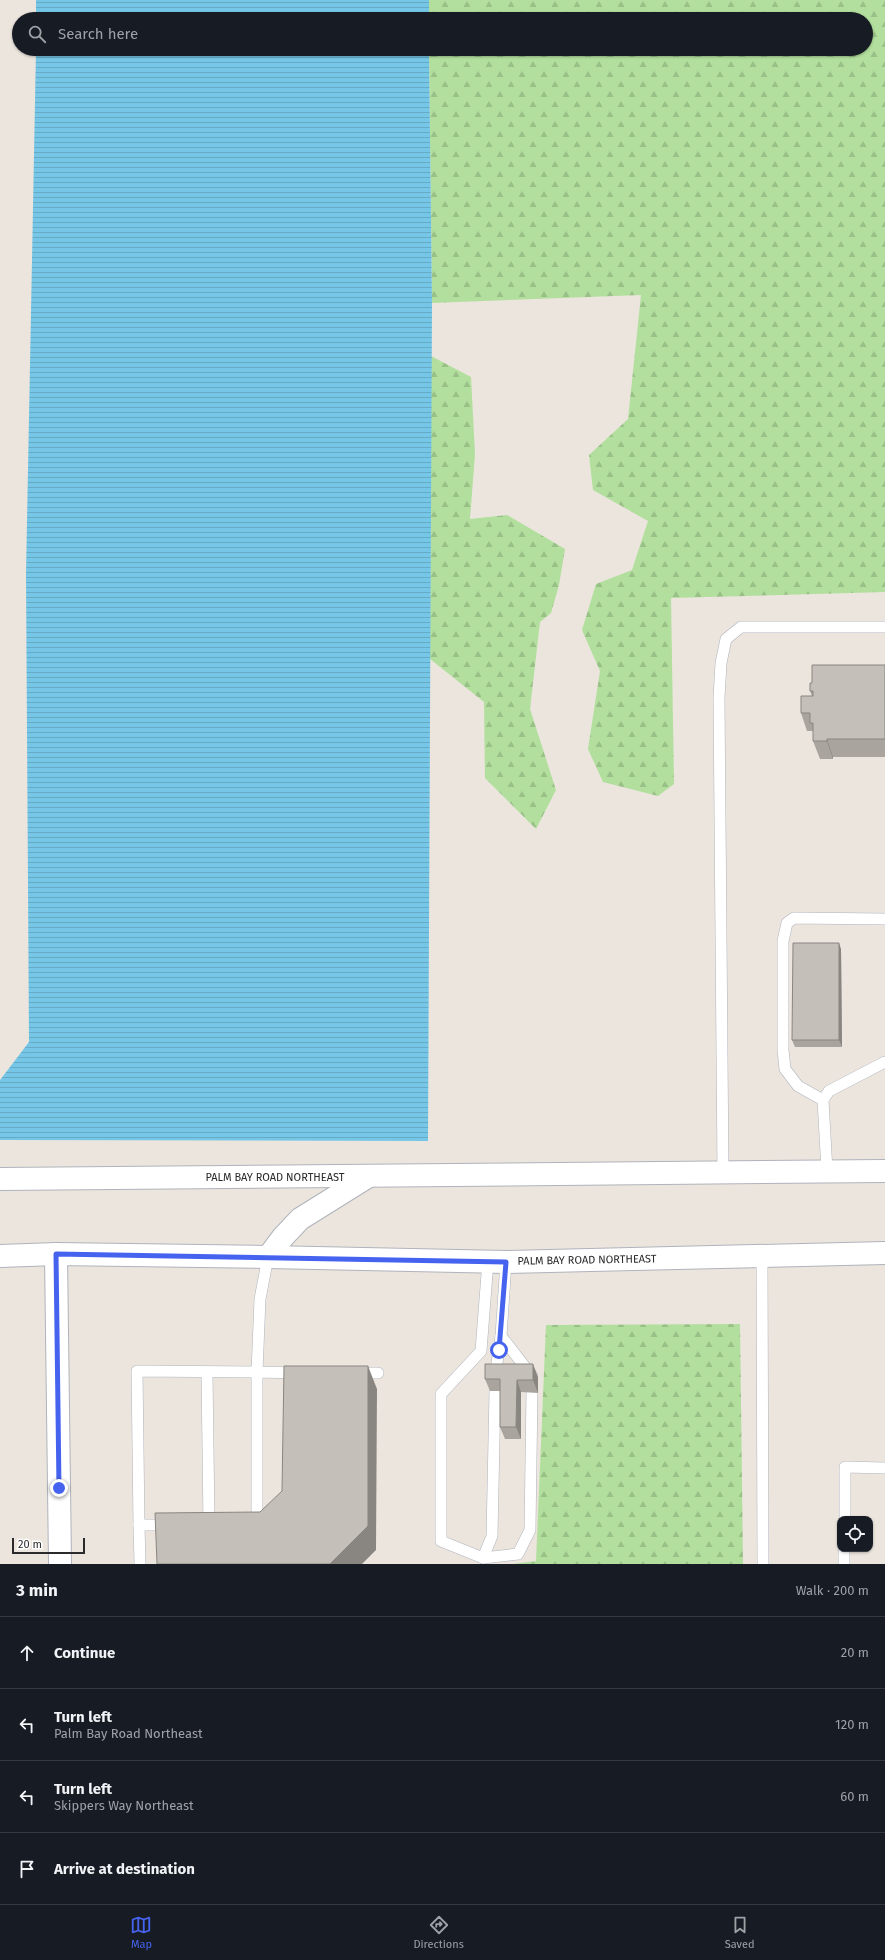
<!DOCTYPE html>
<html lang="en">
<head>
<meta charset="utf-8">
<style>
  :root { --surface:#171b24; --page:#242831; --text:#f1f3f6; --muted:#9ea1a6; --line:#363941; --accent:#4663ef }
  body { margin:0; font-family:"Fira Sans",sans-serif; background:var(--page); color:var(--text) }
  .controls { position:absolute; right:12px; bottom:12px; display:grid; overflow:hidden; border-radius:8px; box-shadow:0 1px 3px #0004 }
  .controls button { width:36px; height:36px; display:grid; place-items:center; padding:0; border:0; border-bottom:1px solid var(--line); background:var(--surface); color:var(--text); font:20px sans-serif }
  .scale { position:absolute; left:12px; bottom:10px; width:73px; box-sizing:border-box; padding-left:4px; border:2px solid #2a2a2a; border-top:0; font-size:11px; line-height:14px; white-space:nowrap; color:#2a2a2a; -webkit-text-stroke:3px #fff; paint-order:stroke }
  .stop { position:absolute; width:12px; height:12px; margin:-9px; border:3px solid #4663ef; border-radius:50%; background:#fff }
  .stop.end { background:#4663ef; border-color:#fff; box-shadow:0 1px 4px #0008 }
  .list { margin:0; padding:0; list-style:none }
  h2 { display:flex; justify-content:space-between; align-items:center; height:52px; margin:0; padding:0 16px; font-size:17px }
  h2 small { font-size:13px; font-weight:400; color:var(--muted) }
  .list li { display:grid; grid-template-columns:26px 1fr auto; gap:12px; align-items:center; box-sizing:border-box; height:72px; padding:0 16px; border-top:1px solid var(--line) }
  .list b { display:block; font-size:15px; white-space:nowrap }
  .list p { margin:0; font-size:13px; white-space:nowrap; color:var(--muted) }
  .list em { font-size:13px; font-style:normal; color:var(--muted) }
  .icon { flex:none; width:22px; height:22px; fill:none; stroke:currentColor; stroke-width:2; stroke-linecap:round; stroke-linejoin:round }
  .map { position:relative; flex:none; width:885px; height:1564px; overflow:hidden }
  .search { position:absolute; background:var(--surface); box-shadow:0 1px 3px #0004; left:12px; right:12px; top:12px; height:44px; display:flex; align-items:center; gap:10px; box-sizing:border-box; padding:0 14px; border-radius:22px; color:var(--muted); font-size:15px }
  .sheet { height:340px; background:var(--surface) }
  nav { display:flex; justify-content:space-around; align-items:center; box-sizing:border-box; height:56px; border-top:1px solid var(--line); background:var(--surface); font-size:11px; color:var(--muted) }
  nav a { display:grid; justify-items:center; gap:2px }
  nav .on { color:var(--accent) }
  .map>svg:first-child { display:block }
  .forest { fill:url(#forest-firs) }
  .water { fill:url(#water-rules) }
  .lines { fill:none; stroke-linecap:round; stroke-linejoin:round }
  .lane-casing { stroke:#b0b3bd; stroke-width:12 }
  .street-casing { stroke:#b0b3bd; stroke-width:24 }
  .secondary-casing { stroke:#b0b3bd; stroke-width:24 }
  .lane { stroke:#fff; stroke-width:11 }
  .street { stroke:#fff; stroke-width:22 }
  .secondary { stroke:#fff; stroke-width:22 }
  .wall { fill:#a9a49e }
  .shaded-wall { fill:#898681 }
  .building { fill:#c4bfb8; stroke:#898681 }
  .route { stroke:#4663ef; stroke-width:5 }
  .labels { text-anchor:middle; dominant-baseline:central; stroke-width:3; stroke-linejoin:round; paint-order:stroke }
  .street-label { font-size:11px; fill:#2a2a2a; stroke:#fff }
</style>
</head>
<body>
<div class="map">
<svg width="885" height="1564" viewBox="0 0 885 1564">
  <defs>
    <pattern id="forest-firs" width="22" height="20" patternUnits="userSpaceOnUse"><rect width="22" height="20" fill="#b2df9d"/><path d="M5 1l3.5 6h-7zM16 11l3.5 6h-7z" fill="#99c087"/></pattern>
    <pattern id="water-rules" width="6" height="5" patternUnits="userSpaceOnUse"><rect width="6" height="5" fill="#76c7e7"/><path d="M0 2.5h6" fill="none" stroke="#66abc6"/></pattern>
  </defs>
  <rect width="100%" height="100%" fill="#ebe5dd"/>
  <g class="forest">
    <polygon points="429,0 885,0 885,592 671,598 674,784 658,796 603,782 588,749 600,671 582,630 596,584 632,570 648,521 593,490 589,455 628,419 641,295 432,303 429,49 866,49 866,19 429,19"/>
    <polygon points="431,356 471,377 475,454 470,519 507,515 565,549 559,585 551,613 540,622 530,709 556,790 536,829 485,778 484,702 430,659"/>
    <polygon points="740,1324 743,1564 513,1564 536,1561 546,1325"/>
  </g>
  <g class="water">
    <rect x="36" y="0" width="393" height="19"/>
    <polygon points="36,49 429,49 432,303 428,1141 0,1140 0,1080 29,1042 26,575"/>
  </g>
  <g class="lines">
    <g class="lane-casing">
      <g id="lane">
        <polyline points="823,1100 798,1086 785,1069 783,1050 783,941 787,923 794,918 885,919"/>
        <polyline points="827,1171 823,1100 829,1091 885,1062"/>
        <polyline points="723,1172 719,698 721,663 726,639 741,627 885,627"/>
        <polyline points="762,1256 763,1564"/>
        <polyline points="488,1261 481,1351 441,1394 441,1541 483,1558 518,1554 530,1530 532,1392"/>
        <polyline points="506,1262 501,1336 532,1376"/>
        <polyline points="207,1372 209,1524"/>
        <polyline points="356,1373 378,1373"/>
        <polyline points="495,1376 501,1336"/>
        <polyline points="845,1519 845,1467 885,1468"/>
        <polyline points="253,1523 257,1523 257,1372 299,1373"/>
        <polyline points="139,1525 140,1564"/>
        <polyline points="170,1525 139,1525 137,1371 257,1372 260,1299 268,1257"/>
        <polyline points="483,1558 492,1536 495,1391"/>
        <polyline points="844,1564 844,1549"/>
      </g>
    </g>
    <g class="street-casing">
      <polyline id="street" points="56,1254 60,1564"/>
    </g>
    <g class="secondary-casing">
      <g id="secondary">
        <polyline points="0,1179 885,1171"/>
        <polyline points="0,1256 56,1254 268,1257 506,1262 885,1253"/>
        <polyline points="268,1257 283,1237 300,1219 369,1176"/>
      </g>
    </g>
    <use href="#lane" class="lane"/>
    <use href="#street" class="street"/>
    <use href="#secondary" class="secondary"/>
  </g>
  <g class="wall">
    <polygon points="885,665 885,757 833,757 833,759 820,759 813,741 813,731 807,731 801,713 812,696 810,691 812,683"/>
    <polygon points="841,949 842,1047 795,1047 792,1040"/>
    <polygon points="538,1377 538,1393 521,1392 521,1439 505,1439 500,1427 500,1391 490,1391 485,1379"/>
  </g>
  <g class="shaded-wall">
    <polygon points="827,739 833,757 833,759 827,741"/>
    <polygon points="839,943 841,949 842,1047 839,1040"/>
    <polygon points="533,1364 538,1377 538,1393 533,1380"/>
    <polygon points="368,1366 377,1389 376,1550 362,1564 330,1564"/>
    <polygon points="517,1380 521,1392 521,1439 516,1427"/>
  </g>
  <g class="building">
    <polygon points="812,665 885,665 885,739 827,739 827,741 813,741 813,723 810,723 810,713 801,713 801,696 813,696 813,691 810,691 810,683 812,683"/>
    <polygon points="793,943 839,943 839,1040 792,1040"/>
    <polygon points="485,1364 533,1364 533,1380 517,1380 516,1427 500,1427 500,1379 485,1379"/>
    <polygon points="284,1366 368,1366 368,1526 330,1564 157,1564 155,1513 260,1512 282,1491"/>
  </g>
  <g class="lines">
    <polyline class="route" points="59,1488 56,1254 506,1262 499,1350"/>
  </g>
  <g class="labels">
    <g class="street-label">
      <text x="275" y="1177">PALM BAY ROAD NORTHEAST</text>
      <text transform="translate(587 1260) rotate(-1)">PALM BAY ROAD NORTHEAST</text>
    </g>
  </g>
</svg>
<div class="controls">
<button><svg class="icon" aria-label="locate" viewBox="0 0 24 24"><circle cx="12" cy="12" r="6"/><path d="M12 2v4M12 18v4M2 12h4M18 12h4"/></svg></button>
</div>
<div class="scale">20 m</div>
<div class="stop" style="left:499px;top:1350px"></div>
<div class="stop end" style="left:59px;top:1488px"></div>
<div class="search"><svg class="icon" aria-label="search" viewBox="0 0 24 24"><circle cx="10" cy="10" r="6"/><path d="M15 15l6 6"/></svg>Search here</div>
</div>
<section class="sheet">
<h2>3 min<small>Walk · 200 m</small></h2>
<ul class="list">
<li><svg class="icon" aria-label="ahead" viewBox="0 0 24 24"><path d="M12 20V5M6 11l6-6 6 6"/></svg><div><b>Continue</b></div><em>20 m</em></li>
<li><svg class="icon" aria-label="left" viewBox="0 0 24 24"><path d="M17 20v-9H6M10 6l-5 5 5 5"/></svg><div><b>Turn left</b><p>Palm Bay Road Northeast</p></div><em>120 m</em></li>
<li><svg class="icon" aria-label="left" viewBox="0 0 24 24"><path d="M17 20v-9H6M10 6l-5 5 5 5"/></svg><div><b>Turn left</b><p>Skippers Way Northeast</p></div><em>60 m</em></li>
<li><svg class="icon" aria-label="arrive" viewBox="0 0 24 24"><path d="M6 21V4h12l-3 4 3 4H6"/></svg><div><b>Arrive at destination</b></div></li>
</ul>
</section>
<nav>
<a class="on"><svg class="icon" aria-label="map" viewBox="0 0 24 24"><path d="M3 6l6-2 6 2 6-2v14l-6 2-6-2-6 2zM9 4v14M15 6v14"/></svg>Map</a>
<a><svg class="icon" aria-label="directions" viewBox="0 0 24 24"><path d="M12 3l9 9-9 9-9-9zM9 14v-3h6M13 9l2 2-2 2"/></svg>Directions</a>
<a><svg class="icon" aria-label="saved" viewBox="0 0 24 24"><path d="M7 4h10v16l-5-4-5 4z"/></svg>Saved</a>
</nav>
</body>
</html>
